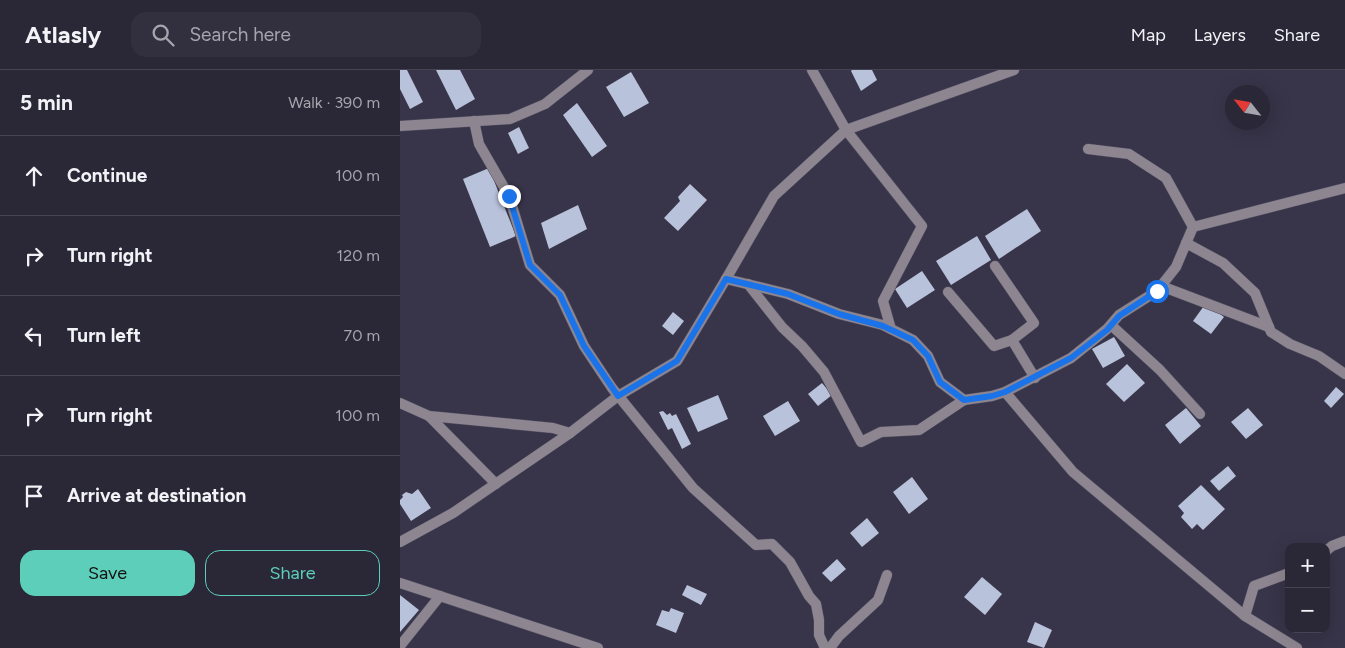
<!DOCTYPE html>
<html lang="en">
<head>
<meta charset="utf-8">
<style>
  :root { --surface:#2a2737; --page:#322f3f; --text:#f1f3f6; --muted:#a5a5ad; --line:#464452; --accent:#5dceb9 }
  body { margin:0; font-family:Figtree,sans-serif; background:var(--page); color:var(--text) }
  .controls { position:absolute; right:15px; bottom:15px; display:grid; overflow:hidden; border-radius:10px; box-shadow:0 5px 20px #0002 }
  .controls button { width:45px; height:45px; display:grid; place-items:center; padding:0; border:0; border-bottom:1px solid var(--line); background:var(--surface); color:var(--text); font:25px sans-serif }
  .compass { position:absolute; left:825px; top:15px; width:45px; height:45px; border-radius:50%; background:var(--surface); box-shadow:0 5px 20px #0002; rotate:301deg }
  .stop { position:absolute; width:15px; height:15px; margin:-11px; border:4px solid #1a73e8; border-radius:50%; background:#fff }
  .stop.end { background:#1a73e8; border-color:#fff; box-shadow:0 1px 5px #0008 }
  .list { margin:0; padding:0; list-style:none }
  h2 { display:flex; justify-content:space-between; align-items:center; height:65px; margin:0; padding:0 20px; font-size:21px }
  h2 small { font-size:16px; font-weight:400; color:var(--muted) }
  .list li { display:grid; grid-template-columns:32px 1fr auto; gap:15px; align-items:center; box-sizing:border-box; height:80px; padding:0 20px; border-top:1px solid var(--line) }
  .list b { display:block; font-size:19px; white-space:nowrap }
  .list em { font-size:16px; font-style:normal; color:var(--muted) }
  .actions { display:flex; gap:10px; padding:15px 20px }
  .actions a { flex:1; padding:11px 0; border:1px solid var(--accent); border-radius:15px; text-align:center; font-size:18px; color:var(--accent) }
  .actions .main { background:var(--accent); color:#111 }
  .icon { flex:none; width:28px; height:28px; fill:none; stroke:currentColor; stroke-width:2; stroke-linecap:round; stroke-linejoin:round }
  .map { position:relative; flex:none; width:945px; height:578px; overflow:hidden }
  header { display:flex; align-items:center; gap:30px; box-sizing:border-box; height:70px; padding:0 25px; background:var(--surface); border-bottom:1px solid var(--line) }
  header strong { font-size:24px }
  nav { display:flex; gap:28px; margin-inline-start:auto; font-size:18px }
  .search { width:350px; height:45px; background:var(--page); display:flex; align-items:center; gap:12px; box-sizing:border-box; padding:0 18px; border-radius:15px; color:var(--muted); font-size:19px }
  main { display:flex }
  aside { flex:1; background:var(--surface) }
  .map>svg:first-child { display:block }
  .building { fill:#b8c2da }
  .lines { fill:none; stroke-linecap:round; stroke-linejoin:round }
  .street-casing { stroke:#555165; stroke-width:11 }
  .street { stroke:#8d8690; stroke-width:10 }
  .route { stroke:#1a73e8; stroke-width:6 }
</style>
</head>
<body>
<header>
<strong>Atlasly</strong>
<div class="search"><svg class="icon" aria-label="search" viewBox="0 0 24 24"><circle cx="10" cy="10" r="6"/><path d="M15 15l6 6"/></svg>Search here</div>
<nav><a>Map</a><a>Layers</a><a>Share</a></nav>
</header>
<main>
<aside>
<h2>5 min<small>Walk · 390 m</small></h2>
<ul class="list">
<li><svg class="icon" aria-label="ahead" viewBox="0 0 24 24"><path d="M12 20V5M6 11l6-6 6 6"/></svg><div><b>Continue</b></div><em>100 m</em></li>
<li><svg class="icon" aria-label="right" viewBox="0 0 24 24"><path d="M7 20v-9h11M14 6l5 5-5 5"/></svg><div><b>Turn right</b></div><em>120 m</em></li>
<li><svg class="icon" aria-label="left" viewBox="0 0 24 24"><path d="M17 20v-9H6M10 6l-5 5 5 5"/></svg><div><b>Turn left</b></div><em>70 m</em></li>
<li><svg class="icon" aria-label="right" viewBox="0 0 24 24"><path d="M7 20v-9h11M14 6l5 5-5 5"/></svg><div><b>Turn right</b></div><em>100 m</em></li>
<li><svg class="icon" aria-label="arrive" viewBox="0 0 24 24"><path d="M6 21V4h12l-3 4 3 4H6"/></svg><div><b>Arrive at destination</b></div></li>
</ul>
<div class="actions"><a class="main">Save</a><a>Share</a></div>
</aside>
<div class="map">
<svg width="945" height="578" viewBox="0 0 945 578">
  <rect width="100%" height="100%" fill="#383449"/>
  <g class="building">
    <polygon points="0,0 7,0 23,32 10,39 0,19"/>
    <polygon points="36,0 60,0 75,29 56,40"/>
    <polygon points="452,0 472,0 477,10 461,21 451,1"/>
    <polygon points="231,2 249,33 224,47 206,17"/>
    <polygon points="177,33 207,76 192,87 163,45"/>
    <polygon points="119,57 129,78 118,84 108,63"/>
    <polygon points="89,98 116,166 90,177 63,109"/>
    <polygon points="290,114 307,130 278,161 264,148 280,131 278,127"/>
    <polygon points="178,135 187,159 149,179 141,153"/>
    <polygon points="627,139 641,161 599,189 585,166"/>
    <polygon points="577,166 591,190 551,215 536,191"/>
    <polygon points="522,201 535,220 507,238 495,219"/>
    <polygon points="806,233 824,247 811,264 793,251"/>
    <polygon points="273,242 284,251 273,265 262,256"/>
    <polygon points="714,267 725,286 703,298 692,279"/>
    <polygon points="727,294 745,313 724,332 706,314"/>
    <polygon points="422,313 432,325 418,336 408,324"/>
    <polygon points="936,317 944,324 931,338 924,331"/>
    <polygon points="318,325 328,349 298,362 287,338"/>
    <polygon points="388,331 400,351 375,366 363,346"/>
    <polygon points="786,338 801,356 780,374 765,355"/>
    <polygon points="848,338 863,355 846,369 831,352"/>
    <polygon points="263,341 267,345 270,343 272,346 276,344 291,374 282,379 272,358 268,360 259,342"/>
    <polygon points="828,396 836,406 819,421 810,411"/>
    <polygon points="512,407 528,429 509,444 493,422"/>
    <polygon points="801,415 825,439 803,460 797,454 792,459 781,447 784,443 778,436"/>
    <polygon points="18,419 31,438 11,451 0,434 0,430 3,427 2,425 6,422 12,424"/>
    <polygon points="467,448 479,463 462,477 450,463"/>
    <polygon points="437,489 446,499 431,512 422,503"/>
    <polygon points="582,507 602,524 585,545 564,527"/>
    <polygon points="287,515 307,524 301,535 282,525"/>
    <polygon points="0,525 19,540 0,562"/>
    <polygon points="271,538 284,543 276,563 256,555 262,540 269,542"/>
    <polygon points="635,552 652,560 644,578 627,572"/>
  </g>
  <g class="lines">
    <g class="street-casing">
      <g id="street">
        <polyline points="412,0 446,60 522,156 483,231 491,259"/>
        <polyline points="74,51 79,74 109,126 130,195 160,225 184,276 212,318 293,418 356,475 372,474 390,492 409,526 416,534 419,550 419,565 425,578"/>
        <polyline points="0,56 110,49 145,34 188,0"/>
        <polyline points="793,157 945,118"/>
        <polyline points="786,173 823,193 855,223 871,262 890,274 919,286 945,304"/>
        <polyline points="595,196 634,253 612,270"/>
        <polyline points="326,209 388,224 439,244 483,255 513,270 528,286 540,312 564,330 592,326 605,322 671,288 707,259 719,245 757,221 776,197 793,157 766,108 729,84 688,79"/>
        <polyline points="348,214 382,257 402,276 424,302 461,372 481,362 519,360 564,330"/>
        <polyline points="761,216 869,257"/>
        <polyline points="548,222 594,276 612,270 635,308"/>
        <polyline points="711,255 760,300 800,344"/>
        <polyline points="605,322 673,402 845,546 897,578"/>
        <polyline points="0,333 29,346 153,358 170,363"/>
        <polyline points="29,346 96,414"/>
        <polyline points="0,472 53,443 170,363 218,326 277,291 326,209 374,126 446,60 614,0"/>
        <polyline points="926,481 932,476 945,471"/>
        <polyline points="0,513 198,578"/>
        <polyline points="845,546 854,516 889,503"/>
        <polyline points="0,576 40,526"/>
        <polyline points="430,578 439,566 478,530 487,505"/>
      </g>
    </g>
    <use href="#street" class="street"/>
  </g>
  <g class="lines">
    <polyline class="route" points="109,126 130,195 160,225 184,276 218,326 277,291 326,209 388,224 439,244 483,256 513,270 528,286 540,312 564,330 592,326 605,322 671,288 707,260 719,246 757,221"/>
  </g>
</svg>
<div class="controls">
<button>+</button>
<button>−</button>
</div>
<svg class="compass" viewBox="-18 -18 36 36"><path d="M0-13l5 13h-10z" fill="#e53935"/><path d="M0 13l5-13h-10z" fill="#a5a5ad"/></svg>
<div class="stop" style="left:757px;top:221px"></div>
<div class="stop end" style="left:109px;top:126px"></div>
</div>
</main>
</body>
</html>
